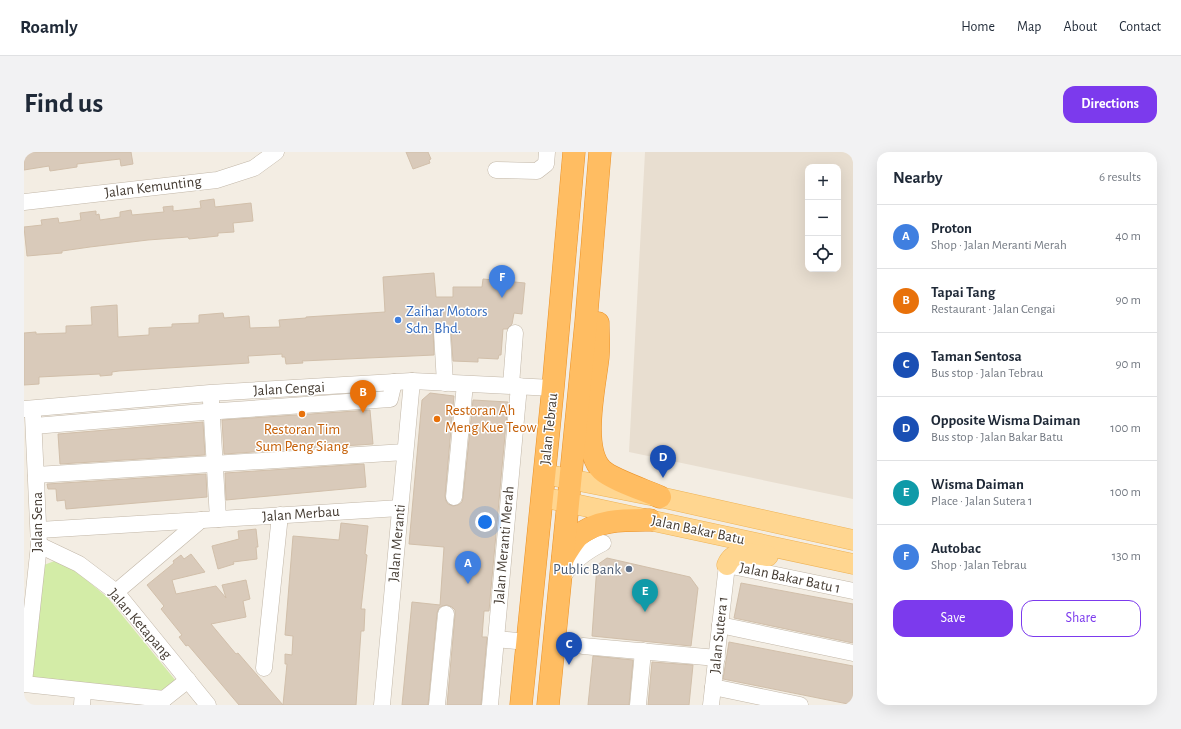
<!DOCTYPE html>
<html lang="en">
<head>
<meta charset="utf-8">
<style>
  :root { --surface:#fff; --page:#f2f2f3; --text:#1f2937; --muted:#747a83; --line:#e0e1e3; --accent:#7c3aed }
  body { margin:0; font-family:"Alegreya Sans",sans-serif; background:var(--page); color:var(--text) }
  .controls { position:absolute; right:12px; top:12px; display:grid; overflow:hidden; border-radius:8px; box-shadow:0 4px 16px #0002 }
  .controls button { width:36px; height:36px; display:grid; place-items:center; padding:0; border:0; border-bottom:1px solid var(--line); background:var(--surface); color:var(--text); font:20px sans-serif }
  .you { position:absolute; left:461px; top:370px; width:14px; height:14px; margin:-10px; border:3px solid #fff; border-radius:50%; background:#1a73e8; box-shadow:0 0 0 6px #1a73e833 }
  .badge { display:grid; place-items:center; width:26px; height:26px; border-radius:50%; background:var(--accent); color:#fff; font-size:13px; font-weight:700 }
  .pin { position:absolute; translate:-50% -33px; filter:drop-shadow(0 1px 2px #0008) }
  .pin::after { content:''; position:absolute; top:21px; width:14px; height:12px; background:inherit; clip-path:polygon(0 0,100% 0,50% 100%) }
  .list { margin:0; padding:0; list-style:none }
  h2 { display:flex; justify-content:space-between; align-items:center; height:52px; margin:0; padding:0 16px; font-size:17px }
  h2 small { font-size:13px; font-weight:400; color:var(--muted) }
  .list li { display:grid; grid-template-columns:26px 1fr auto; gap:12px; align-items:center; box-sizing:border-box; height:64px; padding:0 16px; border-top:1px solid var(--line) }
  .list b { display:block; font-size:15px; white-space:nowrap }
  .list p { margin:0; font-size:13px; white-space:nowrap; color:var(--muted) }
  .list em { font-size:13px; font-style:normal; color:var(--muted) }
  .actions { display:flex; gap:8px; padding:12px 16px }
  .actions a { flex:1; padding:9px 0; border:1px solid var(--accent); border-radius:12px; text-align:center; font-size:14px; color:var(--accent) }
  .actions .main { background:var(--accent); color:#fff }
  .icon { flex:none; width:22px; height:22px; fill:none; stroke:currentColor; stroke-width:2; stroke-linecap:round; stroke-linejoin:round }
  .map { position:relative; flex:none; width:829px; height:553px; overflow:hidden; border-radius:12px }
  header { display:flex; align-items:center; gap:24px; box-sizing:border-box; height:56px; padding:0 20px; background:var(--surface); border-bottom:1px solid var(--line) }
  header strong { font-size:19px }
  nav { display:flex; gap:22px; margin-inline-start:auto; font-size:14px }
  .intro { display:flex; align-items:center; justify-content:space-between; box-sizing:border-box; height:96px; padding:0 24px }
  h1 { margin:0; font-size:28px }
  .button { padding:10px 18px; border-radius:12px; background:var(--accent); color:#fff; font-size:14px; font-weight:700 }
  main { display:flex; gap:24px; padding:0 24px }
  aside { flex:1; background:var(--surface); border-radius:12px; box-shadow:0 4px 16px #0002 }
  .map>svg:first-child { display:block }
  .residential { fill:#e8ded0; fill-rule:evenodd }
  .green { fill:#d3eca7 }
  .building { fill:#d9caba; stroke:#d1bfaa }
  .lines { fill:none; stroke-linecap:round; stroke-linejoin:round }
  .minor-casing { stroke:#c2b7a8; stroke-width:17 }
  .major-casing { stroke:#eeb356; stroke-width:21 }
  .highway-casing { stroke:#eb9125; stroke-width:23 }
  .minor { stroke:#fff; stroke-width:16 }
  .major { stroke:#ffd690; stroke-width:20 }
  .highway { stroke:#ffbd62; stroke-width:22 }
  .shop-dot { fill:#3f7fe0; stroke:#fff; stroke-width:1.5 }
  .food-dot { fill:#e8710a; stroke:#fff; stroke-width:1.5 }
  .service-dot { fill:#5c6f8a; stroke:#fff; stroke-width:1.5 }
  .labels { text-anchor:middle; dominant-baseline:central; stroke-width:3; stroke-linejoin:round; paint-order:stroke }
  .street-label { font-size:15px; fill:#453c33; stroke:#fff }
  .shop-label { font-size:15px; fill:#366cbe; stroke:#fff; text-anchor:start }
  .food-label { font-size:15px; fill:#c56008; stroke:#fff; text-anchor:start }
  .service-label { font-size:15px; fill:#4e5e75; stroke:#fff; text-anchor:end }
</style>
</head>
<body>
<header>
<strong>Roamly</strong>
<nav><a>Home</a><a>Map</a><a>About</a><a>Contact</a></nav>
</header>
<div class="intro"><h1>Find us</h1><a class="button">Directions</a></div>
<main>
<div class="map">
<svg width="829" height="553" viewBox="0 0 829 553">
  <rect width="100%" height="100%" fill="#f3ede3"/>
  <path class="residential" d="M 621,0 L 829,0 L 829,347 L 605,300 ZM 784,15 L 814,15 L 814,117 L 784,117 Z"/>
  <polygon class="green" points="33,408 52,419 84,446 152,529 133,541 8,529 20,413"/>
  <g class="building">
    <polygon points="0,0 107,0 109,12 97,14 96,7 53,12 53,15 26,19 25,14 0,18"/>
    <polygon points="382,0 404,0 407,7 405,8 406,11 389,17"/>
    <polygon points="190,47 191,55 227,51 229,69 209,71 210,80 194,81 194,84 165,87 164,85 124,88 66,95 38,99 38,101 3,104 0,75 18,73 17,68 34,66 35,71 57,68 56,61 72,59 72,63 75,62 76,68 96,65 96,60 107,58 108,63 140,60 139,55 149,54 149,59 177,56 176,49"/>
    <polygon points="410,121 412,145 429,145 429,135 458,135 459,127 501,131 498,162 490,161 488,172 483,177 479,177 477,203 475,203 474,207 454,206 454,210 429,209 427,180 426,175 423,173 418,172 413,173 409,177 410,203 278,209 279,211 262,212 261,205 258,205 258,202 224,204 225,211 95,219 88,220 88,223 76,224 76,222 15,225 15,232 0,233 0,181 12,180 12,182 42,181 42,174 68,173 67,155 93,153 94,185 125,183 125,176 148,175 148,172 175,171 175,163 199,161 200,166 225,164 226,176 256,175 255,168 282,166 282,165 361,160 359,125"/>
    <polygon points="406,241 430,244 421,344 422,349 424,352 429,354 434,353 438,350 439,346 449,248 484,250 465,459 460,459 458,485 463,485 457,553 423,553 431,463 431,458 428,455 423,453 418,454 415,456 413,461 404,553 378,553 388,450 416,453 420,395 385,392 398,248"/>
    <polygon points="346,258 349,292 200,302 198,268"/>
    <polygon points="179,270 181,303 36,312 34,282"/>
    <polygon points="340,312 342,335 202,348 201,321"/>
    <polygon points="182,322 183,345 42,357 41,348 33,349 32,337 24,337 23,332"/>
    <polygon points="317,371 344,374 341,402 343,403 337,457 341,457 340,479 337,479 332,553 259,553 263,512 261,512 261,502 268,503 269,484 261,483 269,384 315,388"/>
    <polygon points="232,377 234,395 232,395 233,407 209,410 210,412 194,417 188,394 215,387 214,379"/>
    <polygon points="167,402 181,420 148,428 152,442 192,434 202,446 198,433 222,428 226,447 219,449 222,465 187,472 212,502 214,501 259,553 215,553 164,493 162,494 155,485 158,483 137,457 140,454 123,433 150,411 149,409 157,403 160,407"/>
    <polygon points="583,406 666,425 674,436 667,494 568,484 573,413"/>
    <polygon points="717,431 829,452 829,491 710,466"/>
    <polygon points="705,490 829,514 829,553 699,527"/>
    <polygon points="569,504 609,508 605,553 564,553"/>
    <polygon points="628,510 669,513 665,553 624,553"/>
  </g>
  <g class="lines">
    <g class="minor-casing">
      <g id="minor">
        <polyline points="472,18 513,19 522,12 523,0"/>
        <polyline points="0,50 193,28 230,16 252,0"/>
        <polyline points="418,181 421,231"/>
        <polyline points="487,233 491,181"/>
        <polyline points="187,249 194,367"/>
        <polyline points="0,257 186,241 388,229 529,236"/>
        <polyline points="10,274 167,261 366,247 370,230"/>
        <polyline points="12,323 381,300"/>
        <polyline points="430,345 441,232"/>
        <polyline points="15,378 376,356"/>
        <polyline points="15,393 55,412 92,440 184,553"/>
        <path d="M 537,427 C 548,410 561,400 579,391"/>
        <polyline points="92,440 177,368"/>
        <polyline points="696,473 829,501"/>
        <polyline points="472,487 503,490"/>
        <polyline points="559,494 693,506"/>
        <polyline points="240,516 256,363"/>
        <polyline points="0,530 15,393 9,264"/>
        <polyline points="0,532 140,547"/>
        <polyline points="689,535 776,553"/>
        <polyline points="58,553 59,539"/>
        <polyline points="135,553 140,547 164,528"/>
        <polyline points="358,553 388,229"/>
        <polyline points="413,553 422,462"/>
        <polyline points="466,553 495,234"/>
        <polyline points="614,553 619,499"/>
        <polyline points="687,553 703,413 829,439"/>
      </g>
    </g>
    <g class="major-casing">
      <g id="major">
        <polyline points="520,322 636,345 829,388"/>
        <polyline points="518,345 829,412"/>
        <path d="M 703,413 C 710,396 729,402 744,404"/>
      </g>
    </g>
    <g class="highway-casing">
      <g id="highway">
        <path d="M 574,171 C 574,182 575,194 574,205 C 571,233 556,297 578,318 C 587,327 623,339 636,345"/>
        <path d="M 539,406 C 543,399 548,391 553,385 C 571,367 602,368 626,368"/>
        <polyline points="497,553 529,236 550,0"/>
        <polyline points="524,553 562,170 576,0"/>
      </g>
    </g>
    <use href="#minor" class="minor"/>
    <use href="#major" class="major"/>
    <use href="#highway" class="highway"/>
  </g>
  <circle class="shop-dot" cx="374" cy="168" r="4"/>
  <g class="food-dot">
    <circle cx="278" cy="262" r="4"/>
    <circle cx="413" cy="267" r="4"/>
  </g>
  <circle class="service-dot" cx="605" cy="417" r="4"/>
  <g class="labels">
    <g class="street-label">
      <text transform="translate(129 35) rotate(-7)">Jalan Kemunting</text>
      <text transform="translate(265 237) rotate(-3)">Jalan Cengai</text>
      <text transform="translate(525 277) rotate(-84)">Jalan Tebrau</text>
      <text transform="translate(277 362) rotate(-4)">Jalan Merbau</text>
      <text transform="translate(13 370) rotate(-90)">Jalan Sena</text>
      <text transform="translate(674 378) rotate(12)">Jalan Bakar Batu</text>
      <text transform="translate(373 391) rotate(-85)">Jalan Meranti</text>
      <text transform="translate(480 393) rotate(-85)">Jalan Meranti Merah</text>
      <text transform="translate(766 426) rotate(12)">Jalan Bakar Batu 1</text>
      <text transform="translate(116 472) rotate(49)">Jalan Ketapang</text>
      <text transform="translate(695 483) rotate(-84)">Jalan Sutera 1</text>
    </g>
    <g class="shop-label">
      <text x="382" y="159">Zaihar Motors<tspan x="382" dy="17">Sdn. Bhd.</tspan></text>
    </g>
    <g class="food-label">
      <text x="421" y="258">Restoran Ah<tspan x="421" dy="17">Meng Kue Teow</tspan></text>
      <text x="278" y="277" text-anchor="middle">Restoran Tim<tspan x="278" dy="17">Sum Peng Siang</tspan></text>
    </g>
    <g class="service-label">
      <text x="597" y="417">Public Bank</text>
    </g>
  </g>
</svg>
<div class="controls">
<button>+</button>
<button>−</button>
<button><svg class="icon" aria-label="locate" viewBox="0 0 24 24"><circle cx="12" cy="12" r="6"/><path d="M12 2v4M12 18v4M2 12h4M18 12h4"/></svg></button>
</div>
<div class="you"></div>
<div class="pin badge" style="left:444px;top:432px;background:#3f7fe0">A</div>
<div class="pin badge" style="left:339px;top:261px;background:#e8710a">B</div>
<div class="pin badge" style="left:545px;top:513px;background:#1a4fb4">C</div>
<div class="pin badge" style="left:639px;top:326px;background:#1a4fb4">D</div>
<div class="pin badge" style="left:621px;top:460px;background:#0f9aa8">E</div>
<div class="pin badge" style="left:478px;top:146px;background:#3f7fe0">F</div>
</div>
<aside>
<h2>Nearby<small>6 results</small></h2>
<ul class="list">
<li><span class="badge" style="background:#3f7fe0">A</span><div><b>Proton</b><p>Shop · Jalan Meranti Merah</p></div><em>40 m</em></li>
<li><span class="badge" style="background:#e8710a">B</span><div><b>Tapai Tang</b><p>Restaurant · Jalan Cengai</p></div><em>90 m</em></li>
<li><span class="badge" style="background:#1a4fb4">C</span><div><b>Taman Sentosa</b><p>Bus stop · Jalan Tebrau</p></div><em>90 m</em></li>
<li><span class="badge" style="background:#1a4fb4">D</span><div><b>Opposite Wisma Daiman</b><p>Bus stop · Jalan Bakar Batu</p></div><em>100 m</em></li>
<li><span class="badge" style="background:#0f9aa8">E</span><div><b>Wisma Daiman</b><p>Place · Jalan Sutera 1</p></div><em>100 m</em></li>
<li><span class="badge" style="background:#3f7fe0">F</span><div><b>Autobac</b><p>Shop · Jalan Tebrau</p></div><em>130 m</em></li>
</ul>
<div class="actions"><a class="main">Save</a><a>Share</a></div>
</aside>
</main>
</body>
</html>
